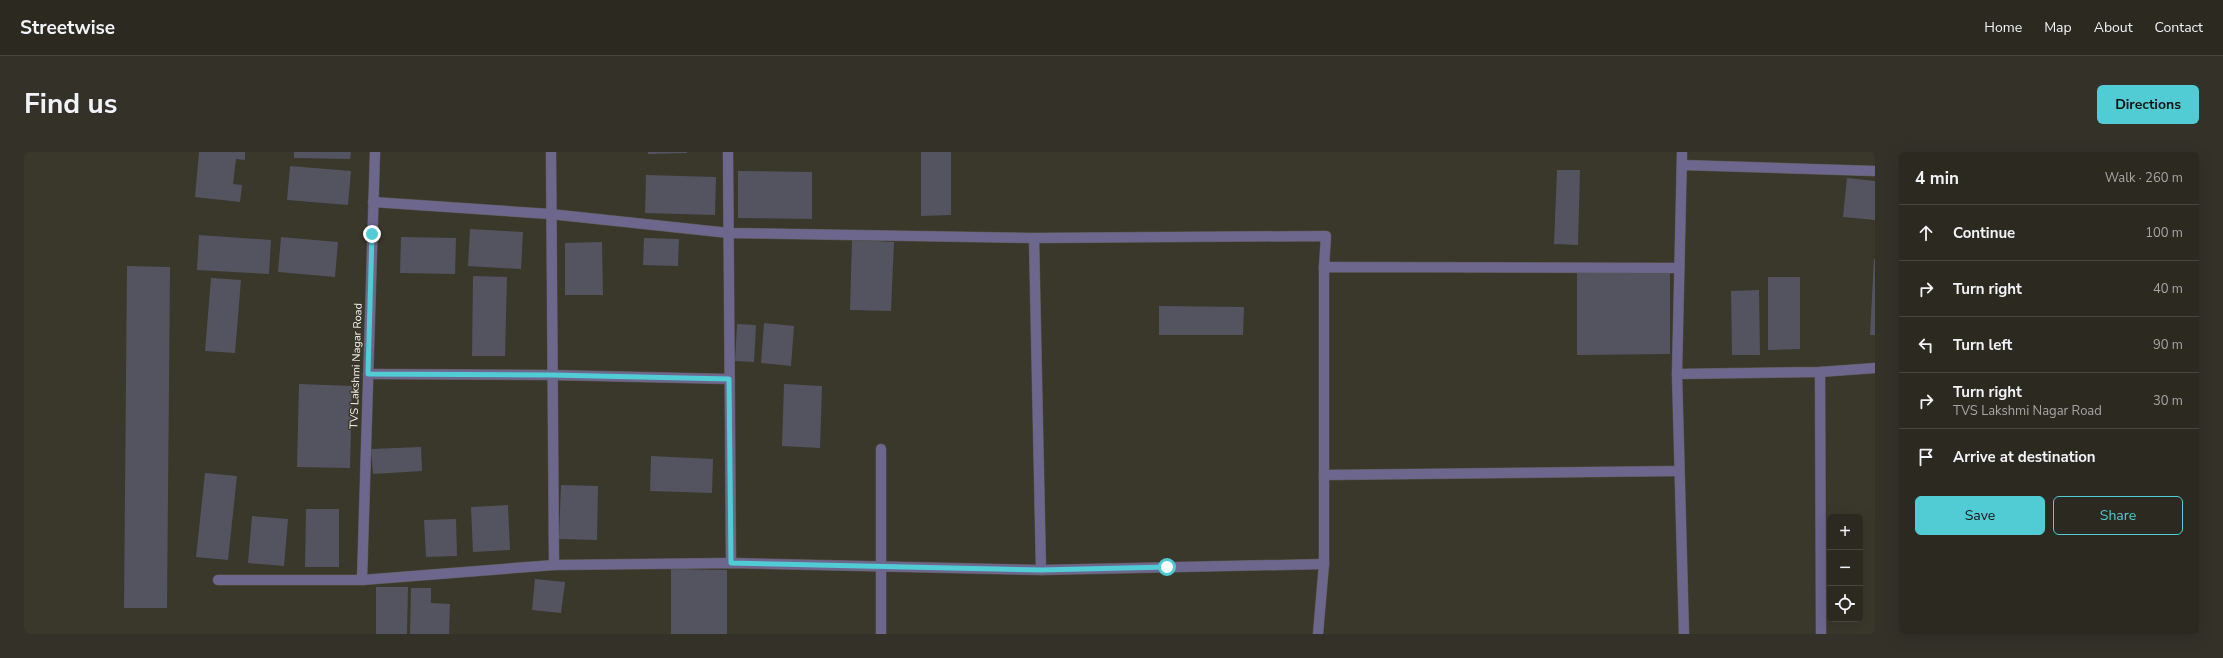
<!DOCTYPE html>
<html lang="en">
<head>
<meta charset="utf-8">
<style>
  :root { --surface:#2c2920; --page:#343129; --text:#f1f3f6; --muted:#a6a6a5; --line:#48453e; --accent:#51ccd4 }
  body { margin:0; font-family:"Nunito Sans",sans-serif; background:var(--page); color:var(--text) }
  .controls { position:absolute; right:12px; bottom:12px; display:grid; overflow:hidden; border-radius:6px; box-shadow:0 4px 16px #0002 }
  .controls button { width:36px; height:36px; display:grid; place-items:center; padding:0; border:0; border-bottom:1px solid var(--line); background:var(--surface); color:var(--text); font:20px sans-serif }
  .stop { position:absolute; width:12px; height:12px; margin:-9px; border:3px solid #51ccd4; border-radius:50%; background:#fff }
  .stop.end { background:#51ccd4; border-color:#fff; box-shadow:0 1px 4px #0008 }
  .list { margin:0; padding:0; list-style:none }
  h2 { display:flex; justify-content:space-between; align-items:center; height:52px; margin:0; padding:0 16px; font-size:17px }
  h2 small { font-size:13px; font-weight:400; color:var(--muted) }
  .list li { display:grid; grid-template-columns:26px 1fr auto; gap:12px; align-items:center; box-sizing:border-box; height:56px; padding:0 16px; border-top:1px solid var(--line) }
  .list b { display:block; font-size:15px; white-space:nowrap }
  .list p { margin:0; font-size:13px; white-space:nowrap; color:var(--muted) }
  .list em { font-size:13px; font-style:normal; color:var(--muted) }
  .actions { display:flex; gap:8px; padding:12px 16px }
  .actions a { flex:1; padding:9px 0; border:1px solid var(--accent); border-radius:6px; text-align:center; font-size:14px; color:var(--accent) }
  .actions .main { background:var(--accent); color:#111 }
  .icon { flex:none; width:22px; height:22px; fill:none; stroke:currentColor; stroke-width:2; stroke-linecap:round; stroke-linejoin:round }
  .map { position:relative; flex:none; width:1851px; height:482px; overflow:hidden; border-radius:6px }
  header { display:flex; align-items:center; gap:24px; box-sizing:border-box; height:56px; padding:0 20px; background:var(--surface); border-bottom:1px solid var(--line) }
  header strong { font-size:19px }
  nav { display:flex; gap:22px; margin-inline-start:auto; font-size:14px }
  .intro { display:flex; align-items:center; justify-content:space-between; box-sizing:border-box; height:96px; padding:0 24px }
  h1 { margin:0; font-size:28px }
  .button { padding:10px 18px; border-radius:6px; background:var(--accent); color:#111; font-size:14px; font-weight:700 }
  main { display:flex; gap:24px; padding:0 24px }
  aside { flex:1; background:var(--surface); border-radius:6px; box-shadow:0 4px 16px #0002 }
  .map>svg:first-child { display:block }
  .building { fill:#545461 }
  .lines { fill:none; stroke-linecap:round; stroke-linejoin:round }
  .minor-casing { stroke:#58554a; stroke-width:11 }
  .minor { stroke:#6d678e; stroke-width:10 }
  .route { stroke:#51ccd4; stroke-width:5 }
  .labels { text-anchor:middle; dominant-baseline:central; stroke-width:3; stroke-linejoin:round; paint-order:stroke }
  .street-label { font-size:11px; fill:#f7f5ed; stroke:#3a372b }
</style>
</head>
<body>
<header>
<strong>Streetwise</strong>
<nav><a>Home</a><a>Map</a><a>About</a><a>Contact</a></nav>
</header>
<div class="intro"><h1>Find us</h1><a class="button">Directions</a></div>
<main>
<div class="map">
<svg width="1851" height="482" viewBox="0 0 1851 482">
  <rect width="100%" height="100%" fill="#3a372b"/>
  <g class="building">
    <polygon points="175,0 221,0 221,8 212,7 209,32 218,33 216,50 171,45"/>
    <polygon points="270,0 327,0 326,7 270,6"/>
    <polygon points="624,0 663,0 663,1 624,2"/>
    <polygon points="897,0 927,0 927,63 897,64"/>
    <polygon points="266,14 327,19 324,53 263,48"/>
    <polygon points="1533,18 1556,18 1554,93 1530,92"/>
    <polygon points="714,19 788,20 788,67 714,66"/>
    <polygon points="622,23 692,25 691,63 621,61"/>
    <polygon points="1823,26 1851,29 1851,68 1819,65"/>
    <polygon points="446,77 499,80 497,117 444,114"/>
    <polygon points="175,83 247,88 245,122 173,118"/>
    <polygon points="257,85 314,90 311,125 254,120"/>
    <polygon points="377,85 432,86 431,122 376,121"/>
    <polygon points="620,86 655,87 654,114 619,113"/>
    <polygon points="828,88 870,90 867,159 826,158"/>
    <polygon points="578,90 579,143 541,143 541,91"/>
    <polygon points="1850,107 1851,107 1851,183 1846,183"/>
    <polygon points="103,114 146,115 143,456 100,456"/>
    <polygon points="1553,120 1646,120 1646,202 1553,203"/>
    <polygon points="449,124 483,125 481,204 448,204"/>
    <polygon points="1744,125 1776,125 1776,197 1744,198"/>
    <polygon points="187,126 217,128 211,201 181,199"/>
    <polygon points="1735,138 1736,203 1708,203 1707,139"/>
    <polygon points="1135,154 1220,155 1219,183 1135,183"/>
    <polygon points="740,171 770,174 767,214 737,211"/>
    <polygon points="713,172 732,173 730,210 711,209"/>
    <polygon points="275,232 328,234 326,316 273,315"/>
    <polygon points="760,232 798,234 796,296 758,294"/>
    <polygon points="397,295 398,319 349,322 347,297"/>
    <polygon points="627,304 689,307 688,341 626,339"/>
    <polygon points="181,321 213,324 204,408 172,405"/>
    <polygon points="537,333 574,334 573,388 535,387"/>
    <polygon points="484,353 486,398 449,400 447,355"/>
    <polygon points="282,357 315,357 315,415 281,415"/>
    <polygon points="228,364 264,367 260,414 224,411"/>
    <polygon points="432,367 433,404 402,405 400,368"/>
    <polygon points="647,417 703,418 703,482 647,482"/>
    <polygon points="511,427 541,430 537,461 508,458"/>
    <polygon points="352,435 384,435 383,482 352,482"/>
    <polygon points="387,436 407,436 407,451 426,452 425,482 386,482"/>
  </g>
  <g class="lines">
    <g class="minor-casing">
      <g id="minor">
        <polyline points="527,0 530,413"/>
        <polyline points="704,0 707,411"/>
        <polyline points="1658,0 1653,222 1660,482"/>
        <polyline points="1658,13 1851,19"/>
        <polyline points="349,50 526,62 705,81 1010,86"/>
        <polyline points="1796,220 1797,482"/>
        <polyline points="344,222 528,223 705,227"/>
        <polyline points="1653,222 1796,220 1851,216"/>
        <polyline points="857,297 857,482"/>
        <polyline points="1300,323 1655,319"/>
        <polyline points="1017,418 1300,412"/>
        <polyline points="194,428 338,428 530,413 707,411 1017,418 1010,86 1302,84 1300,115"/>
        <polyline points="338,428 351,0"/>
        <polyline points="1294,482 1300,412 1300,115 1655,116"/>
      </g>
    </g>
    <use href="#minor" class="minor"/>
  </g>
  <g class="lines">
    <polyline class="route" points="348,82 344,222 528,223 705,227 707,411 1017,418 1143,415"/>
  </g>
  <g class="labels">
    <g class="street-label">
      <text transform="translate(332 214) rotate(-88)">TVS Lakshmi Nagar Road</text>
    </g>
  </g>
</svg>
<div class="controls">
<button>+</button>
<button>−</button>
<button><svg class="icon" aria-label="locate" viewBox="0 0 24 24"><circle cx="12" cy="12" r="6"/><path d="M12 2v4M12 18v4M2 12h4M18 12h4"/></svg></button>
</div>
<div class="stop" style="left:1143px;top:415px"></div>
<div class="stop end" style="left:348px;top:82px"></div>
</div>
<aside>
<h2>4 min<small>Walk · 260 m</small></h2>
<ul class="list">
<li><svg class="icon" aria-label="ahead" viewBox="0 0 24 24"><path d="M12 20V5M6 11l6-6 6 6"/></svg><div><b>Continue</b></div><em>100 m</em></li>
<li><svg class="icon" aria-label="right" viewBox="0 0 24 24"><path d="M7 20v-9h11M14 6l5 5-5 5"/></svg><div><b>Turn right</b></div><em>40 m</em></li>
<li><svg class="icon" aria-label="left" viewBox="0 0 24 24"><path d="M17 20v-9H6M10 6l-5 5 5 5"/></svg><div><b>Turn left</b></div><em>90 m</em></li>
<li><svg class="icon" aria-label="right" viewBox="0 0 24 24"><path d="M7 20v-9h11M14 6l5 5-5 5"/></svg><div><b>Turn right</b><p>TVS Lakshmi Nagar Road</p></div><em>30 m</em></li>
<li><svg class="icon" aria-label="arrive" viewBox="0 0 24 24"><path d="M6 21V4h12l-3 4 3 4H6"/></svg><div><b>Arrive at destination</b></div></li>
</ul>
<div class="actions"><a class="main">Save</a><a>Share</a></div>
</aside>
</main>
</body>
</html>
